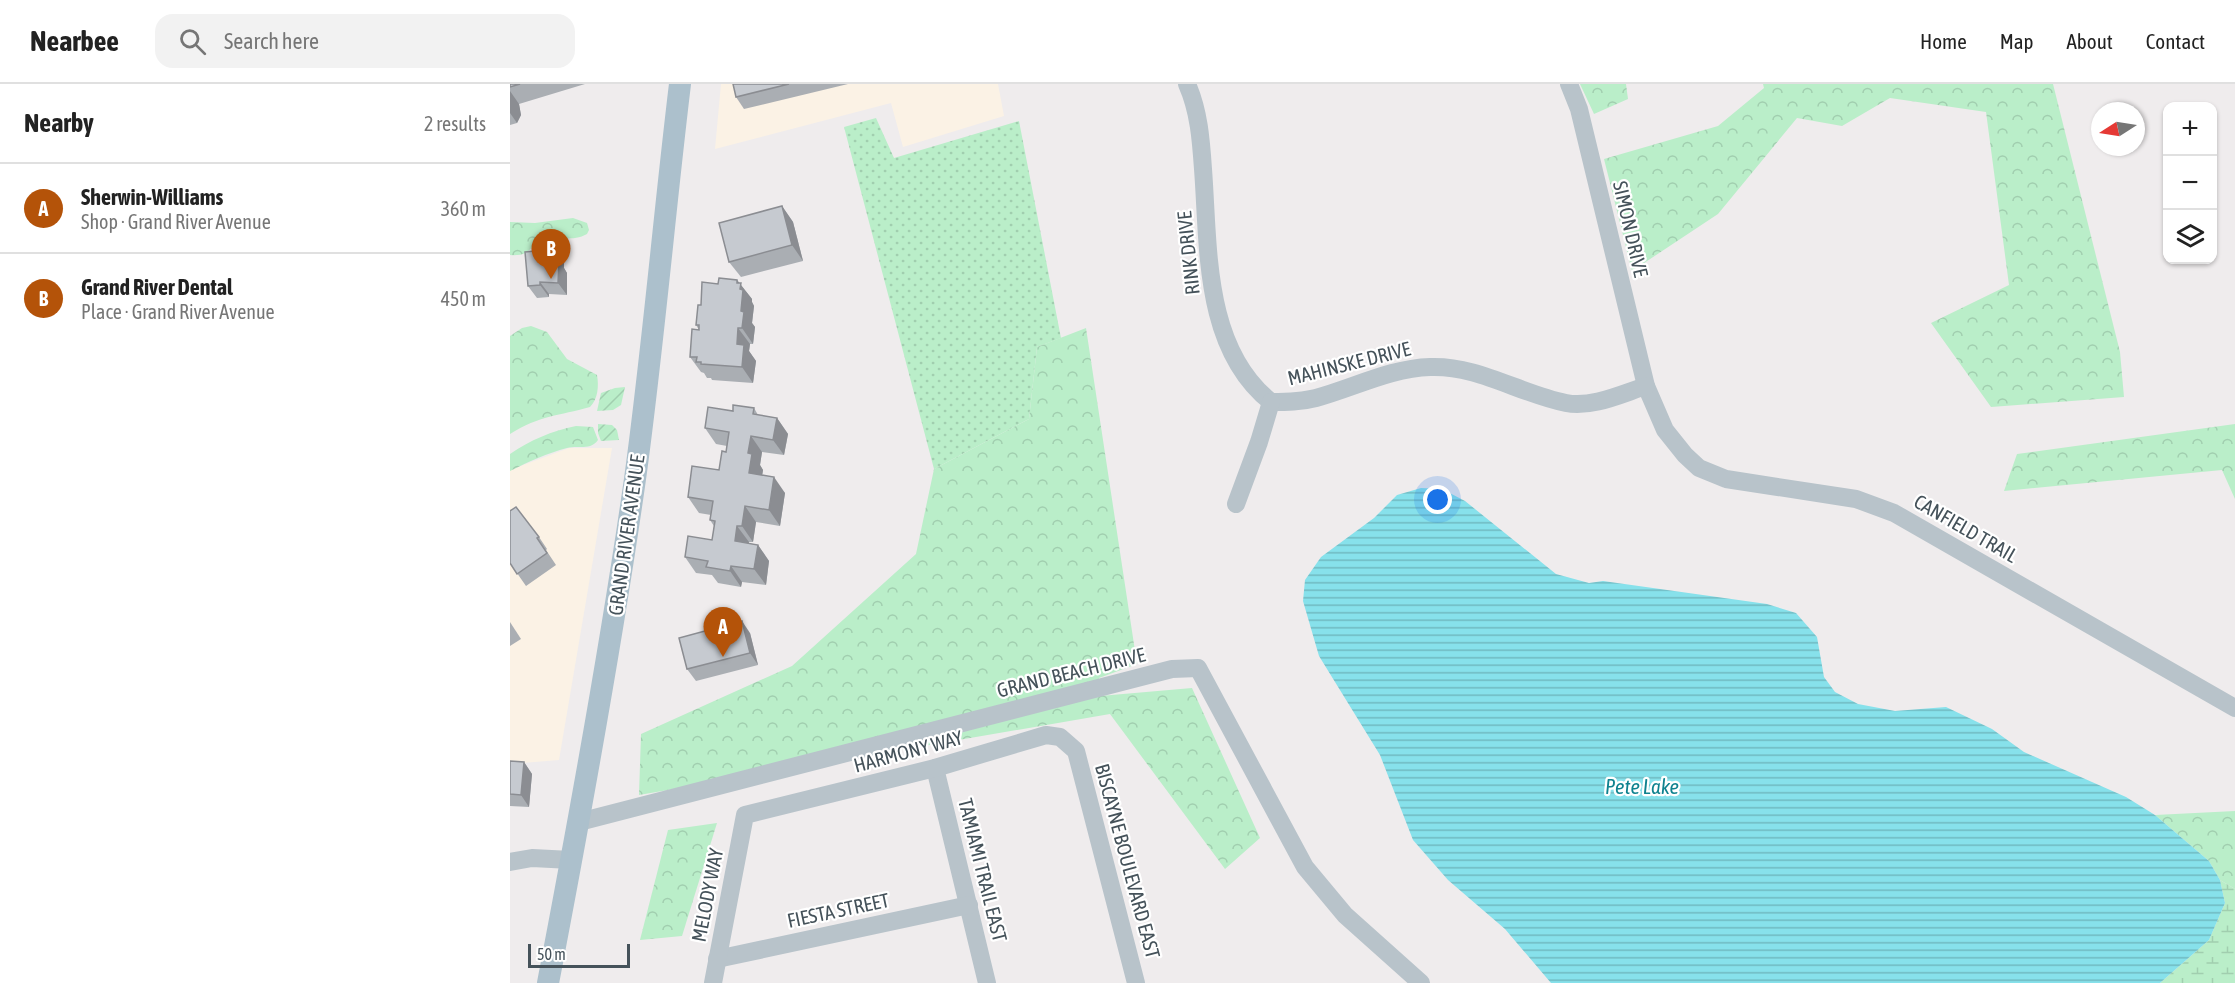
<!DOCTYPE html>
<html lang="en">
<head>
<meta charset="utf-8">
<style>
  :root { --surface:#fff; --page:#f2f2f2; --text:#222; --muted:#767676; --line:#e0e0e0; --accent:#b45309 }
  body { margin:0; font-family:"Asap Condensed",sans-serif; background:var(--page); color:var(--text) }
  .controls { position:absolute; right:18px; top:18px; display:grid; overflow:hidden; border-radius:12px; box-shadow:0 2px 4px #0004 }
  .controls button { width:54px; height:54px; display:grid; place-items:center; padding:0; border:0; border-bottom:2px solid var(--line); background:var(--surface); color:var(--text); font:30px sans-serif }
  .compass { position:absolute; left:1581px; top:18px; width:54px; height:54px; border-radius:50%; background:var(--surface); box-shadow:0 2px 4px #0004; rotate:258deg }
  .scale { position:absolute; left:18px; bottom:15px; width:102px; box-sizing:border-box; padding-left:6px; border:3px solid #45525a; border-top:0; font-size:16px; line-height:21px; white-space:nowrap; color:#45525a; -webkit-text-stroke:4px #fff; paint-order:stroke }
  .you { position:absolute; left:928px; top:416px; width:21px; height:21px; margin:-15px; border:4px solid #fff; border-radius:50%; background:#1a73e8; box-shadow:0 0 0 9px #1a73e833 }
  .badge { display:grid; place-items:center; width:39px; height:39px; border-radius:50%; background:var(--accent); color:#fff; font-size:20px; font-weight:700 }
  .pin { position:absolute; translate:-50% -50px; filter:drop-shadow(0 2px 3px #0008) }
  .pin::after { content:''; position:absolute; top:32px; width:21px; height:18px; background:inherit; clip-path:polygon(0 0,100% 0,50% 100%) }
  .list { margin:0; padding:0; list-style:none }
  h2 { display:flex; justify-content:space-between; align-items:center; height:78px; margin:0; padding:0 24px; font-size:26px }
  h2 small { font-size:20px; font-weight:400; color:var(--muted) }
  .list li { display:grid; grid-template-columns:39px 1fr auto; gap:18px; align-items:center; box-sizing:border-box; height:90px; padding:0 24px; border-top:2px solid var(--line) }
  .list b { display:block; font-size:22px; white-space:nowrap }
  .list p { margin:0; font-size:20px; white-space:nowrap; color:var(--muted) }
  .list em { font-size:20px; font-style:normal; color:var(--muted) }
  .icon { flex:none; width:33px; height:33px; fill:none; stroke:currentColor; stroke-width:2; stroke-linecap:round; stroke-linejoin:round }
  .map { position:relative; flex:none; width:1725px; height:899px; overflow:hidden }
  header { display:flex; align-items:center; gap:36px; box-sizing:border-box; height:84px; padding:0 30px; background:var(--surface); border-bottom:2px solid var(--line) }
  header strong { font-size:28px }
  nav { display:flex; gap:33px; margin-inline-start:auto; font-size:21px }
  .search { width:420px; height:54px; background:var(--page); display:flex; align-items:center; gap:15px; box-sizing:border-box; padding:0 21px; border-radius:18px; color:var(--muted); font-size:22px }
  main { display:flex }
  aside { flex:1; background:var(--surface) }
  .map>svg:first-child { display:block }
  .commercial { fill:#fbf2e5 }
  .grass { fill:url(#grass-dots) }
  .forest { fill:url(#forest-crowns) }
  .wetland { fill:url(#wetland-marsh) }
  .garden { fill:url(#garden-furrows) }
  .water { fill:url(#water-rules) }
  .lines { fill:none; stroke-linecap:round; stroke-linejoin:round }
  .minor { stroke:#b8c3ca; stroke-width:18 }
  .major { stroke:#acc0cc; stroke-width:22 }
  .wall { fill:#aaaeb3 }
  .shaded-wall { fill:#8b8d92 }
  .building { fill:#c6cad0; stroke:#8b8d92; stroke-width:1.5 }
  .labels { text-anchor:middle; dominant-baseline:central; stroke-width:4.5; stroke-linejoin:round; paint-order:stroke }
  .street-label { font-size:20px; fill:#45525a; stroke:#fff }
  .water-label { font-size:21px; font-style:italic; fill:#0e828f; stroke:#fff }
</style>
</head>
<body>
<header>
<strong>Nearbee</strong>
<div class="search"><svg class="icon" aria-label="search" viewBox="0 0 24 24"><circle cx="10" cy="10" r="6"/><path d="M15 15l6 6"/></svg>Search here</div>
<nav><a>Home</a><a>Map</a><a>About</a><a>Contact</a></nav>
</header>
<main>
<aside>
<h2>Nearby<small>2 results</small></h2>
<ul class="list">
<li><span class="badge">A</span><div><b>Sherwin-Williams</b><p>Shop · Grand River Avenue</p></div><em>360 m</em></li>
<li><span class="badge">B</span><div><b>Grand River Dental</b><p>Place · Grand River Avenue</p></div><em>450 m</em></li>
</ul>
</aside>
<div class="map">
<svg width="1725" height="899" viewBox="0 0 1725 899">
  <defs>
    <pattern id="grass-dots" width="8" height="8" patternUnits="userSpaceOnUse" patternTransform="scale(1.5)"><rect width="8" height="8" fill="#baeec9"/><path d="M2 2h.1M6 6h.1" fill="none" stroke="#a1ceaf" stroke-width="1.8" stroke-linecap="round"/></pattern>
    <pattern id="forest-crowns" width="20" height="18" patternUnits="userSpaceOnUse" patternTransform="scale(1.5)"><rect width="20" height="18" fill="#baeec9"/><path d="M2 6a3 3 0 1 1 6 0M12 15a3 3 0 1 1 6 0" fill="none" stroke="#a1ceaf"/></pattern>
    <pattern id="wetland-marsh" width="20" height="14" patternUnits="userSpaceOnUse" patternTransform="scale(1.5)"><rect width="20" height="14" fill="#baeec9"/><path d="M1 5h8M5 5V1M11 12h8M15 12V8" fill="none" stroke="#a1ceaf"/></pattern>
    <pattern id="garden-furrows" width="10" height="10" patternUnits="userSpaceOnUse" patternTransform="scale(1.5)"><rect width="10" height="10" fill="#baeec9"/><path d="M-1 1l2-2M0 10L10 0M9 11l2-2" fill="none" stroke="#a1ceaf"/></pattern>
    <pattern id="water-rules" width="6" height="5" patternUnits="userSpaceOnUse" patternTransform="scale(1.5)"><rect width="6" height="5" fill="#87e1eb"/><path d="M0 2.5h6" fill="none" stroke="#70b9c1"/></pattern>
  </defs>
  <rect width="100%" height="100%" fill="#efeced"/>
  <g class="commercial">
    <polygon points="211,0 488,0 494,32 393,63 381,19 205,65"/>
    <polygon points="59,364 102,364 49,676 0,680 0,386"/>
  </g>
  <polygon class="grass" points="366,34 384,74 509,37 551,254 527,263 519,335 424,385 334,43"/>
  <g class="forest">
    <polygon points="1070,0 1116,0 1118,15 1084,30"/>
    <polygon points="1253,0 1543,0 1610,268 1614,313 1481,323 1421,239 1499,201 1476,28 1380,14 1332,42 1287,34 1208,130 1122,187 1094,75 1208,42 1254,4"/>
    <path d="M 63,134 L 77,139 L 79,146 L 77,150 C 63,158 48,152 34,156 C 18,159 24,173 0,171 L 0,138 L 25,139 Z"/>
    <path d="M 21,242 L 37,248 L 57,275 L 87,291 C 89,302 88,315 80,323 C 49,332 30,331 0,350 L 0,252 L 12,244 Z"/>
    <polygon points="576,244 627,580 589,594 590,612 682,604 750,754 715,785 600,630 129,711 131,650 282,582 406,470 424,385 519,335 527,263"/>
    <polygon points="1725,340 1725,415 1712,386 1494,407 1507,370"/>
    <path d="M 66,342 L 83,343 L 88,356 C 80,367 69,361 57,364 C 38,369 18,378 0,387 L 0,370 C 20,356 42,347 66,342 Z"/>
    <polygon points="1725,727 1725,805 1710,796 1699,777 1645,731"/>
    <polygon points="207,739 172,852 130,856 158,746"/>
  </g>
  <polygon class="wetland" points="1710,796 1725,805 1725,899 1650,899 1699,856 1715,819"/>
  <g class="garden">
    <polygon points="115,303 111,321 103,326 87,327 91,309 105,304"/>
    <polygon points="88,340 102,341 107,346 109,356 91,357 88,349"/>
  </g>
  <polygon class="water" points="911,404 932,405 955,417 1046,490 1079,499 1093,497 1257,520 1286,529 1307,553 1314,593 1325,608 1348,620 1385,627 1436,623 1482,645 1514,668 1616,713 1645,731 1699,777 1710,796 1715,819 1699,856 1650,899 1041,899 995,845 938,796 903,756 870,671 809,572 793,517 795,496 811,473 864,434 887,411"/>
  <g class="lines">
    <g class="minor">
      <path d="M 677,0 C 689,27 691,56 693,85 C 699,163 693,264 761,318"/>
      <polyline points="1059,0 1069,25 1136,302 1155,346 1175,371 1189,384 1216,395 1346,415 1384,429 1725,624"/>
      <path d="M 761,318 C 776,318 791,318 806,314 C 843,304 881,284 920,283 C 968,281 1010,310 1056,319 C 1082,324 1111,310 1136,302"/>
      <polyline points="726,420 749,358 761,318"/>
      <polyline points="425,684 477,899"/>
      <polyline points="69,738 662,585 688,584 795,783 835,831 911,899"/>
      <polyline points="0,778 22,774 61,776"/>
      <polyline points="207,875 459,821"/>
      <polyline points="203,899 235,731 425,684 536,651 550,653 566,667 626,899"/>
    </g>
    <path class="major" d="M 38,899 C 70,732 101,564 125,395 C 143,264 154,132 170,0"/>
  </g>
  <g class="wall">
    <polygon points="0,0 75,0 9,20 11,31 7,39 0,41"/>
    <polygon points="223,0 338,0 234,25 226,13"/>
    <polygon points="272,122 283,138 293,177 231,193 219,178"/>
    <polygon points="26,170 54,178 54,184 57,189 57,211 39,210 39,213 27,214 18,202"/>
    <polygon points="227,196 242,215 242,218 244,222 242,239 245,243 243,260 240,260 239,267 246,277 243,299 202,296 201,294 197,294 194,289 191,288 180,273 189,246 186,241 191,221 208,200"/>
    <polygon points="244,324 248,331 267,334 278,350 274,371 252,368 250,381 253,386 252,392 275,409 270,442 246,438 243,458 239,458 238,459 248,461 259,477 256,501 232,498 231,503 208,499 202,491 186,489 175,473 202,456 204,442 200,436 201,431 189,429 178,413 209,386 216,368 217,362 206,360 195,344 223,327"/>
    <polygon points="29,453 37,465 36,466 46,481 16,502 0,479"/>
    <polygon points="0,538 11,555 0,562"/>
    <polygon points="240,549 248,581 186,597 177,585"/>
    <polygon points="0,677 14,678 22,690 19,723 0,722"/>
  </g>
  <g class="shaded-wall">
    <polygon points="0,7 9,20 11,31 7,39 0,29"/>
    <polygon points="272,122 283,138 293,177 282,161"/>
    <polygon points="45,166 54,178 54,184 57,189 57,211 48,199"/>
    <polygon points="227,196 242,215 242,218 244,222 242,239 245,243 243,260 232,244 227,199"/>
    <polygon points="30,198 39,210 39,213 30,201"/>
    <polygon points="228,244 240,260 239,267 246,277 243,299 232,283 227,260"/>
    <polygon points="267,334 278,350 274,371 263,356"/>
    <polygon points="241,352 252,368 250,381 253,386 250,405 239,389 238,369"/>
    <polygon points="264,393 275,409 270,442 259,426"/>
    <polygon points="235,422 246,438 243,458 232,442"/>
    <polygon points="227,442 239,458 236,473 225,457"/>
    <polygon points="248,461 259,477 256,501 244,485"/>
    <polygon points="221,482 232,498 231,503 220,487"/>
    <polygon points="232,537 240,549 248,581 240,569"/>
    <polygon points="14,678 22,690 19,723 11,711"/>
  </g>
  <g class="building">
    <polygon points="0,0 10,0 0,3"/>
    <polygon points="223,0 279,0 226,13"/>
    <polygon points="272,122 282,161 219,178 209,139"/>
    <polygon points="45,166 46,177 49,177 48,199 30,198 30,201 18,202 15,168 25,167 25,170 36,169 36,167"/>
    <polygon points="209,194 227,196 227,199 231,199 230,205 233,206 231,227 234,228 232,244 228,244 227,260 234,261 232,283 191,280 191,278 186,278 187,273 180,273 182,245 189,246 189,241 186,241 188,221 191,221 192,198 208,200"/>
    <polygon points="223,321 244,324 243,330 267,334 263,356 241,352 238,369 242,370 239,389 264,393 259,426 235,422 232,442 227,442 225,457 248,461 244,485 221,482 220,487 196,483 198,477 175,473 178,452 202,456 205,437 200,436 203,417 178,413 182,382 209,386 212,367 216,368 219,348 195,344 198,323 223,327"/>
    <polygon points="6,423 29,453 27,454 37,469 7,490 0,479 0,427"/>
    <polygon points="232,537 240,569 177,585 169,554"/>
    <polygon points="0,677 14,678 11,711 0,710"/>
  </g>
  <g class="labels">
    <g class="street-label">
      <text transform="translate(1121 145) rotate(77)">SIMON DRIVE</text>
      <text transform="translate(678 169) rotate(-96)">RINK DRIVE</text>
      <text transform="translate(839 279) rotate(-14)">MAHINSKE DRIVE</text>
      <text transform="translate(1456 444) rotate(30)">CANFIELD TRAIL</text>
      <text transform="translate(116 451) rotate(-82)">GRAND RIVER AVENUE</text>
      <text transform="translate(561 588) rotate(-14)">GRAND BEACH DRIVE</text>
      <text transform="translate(398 667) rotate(-15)">HARMONY WAY</text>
      <text transform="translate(618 777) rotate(75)">BISCAYNE BOULEVARD EAST</text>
      <text transform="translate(473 786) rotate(76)">TAMIAMI TRAIL EAST</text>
      <text transform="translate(197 811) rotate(-79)">MELODY WAY</text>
      <text transform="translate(328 826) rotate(-12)">FIESTA STREET</text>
    </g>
    <g class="water-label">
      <text x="1132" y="702">Pete Lake</text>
    </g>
  </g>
</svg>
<div class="controls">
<button>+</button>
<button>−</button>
<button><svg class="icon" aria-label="layers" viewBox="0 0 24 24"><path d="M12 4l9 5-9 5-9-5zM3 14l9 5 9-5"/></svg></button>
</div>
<svg class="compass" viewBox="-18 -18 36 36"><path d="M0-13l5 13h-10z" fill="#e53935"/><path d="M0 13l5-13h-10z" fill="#767676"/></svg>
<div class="scale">50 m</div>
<div class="you"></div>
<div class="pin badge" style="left:213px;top:573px">A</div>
<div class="pin badge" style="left:41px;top:195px">B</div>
</div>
</main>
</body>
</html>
